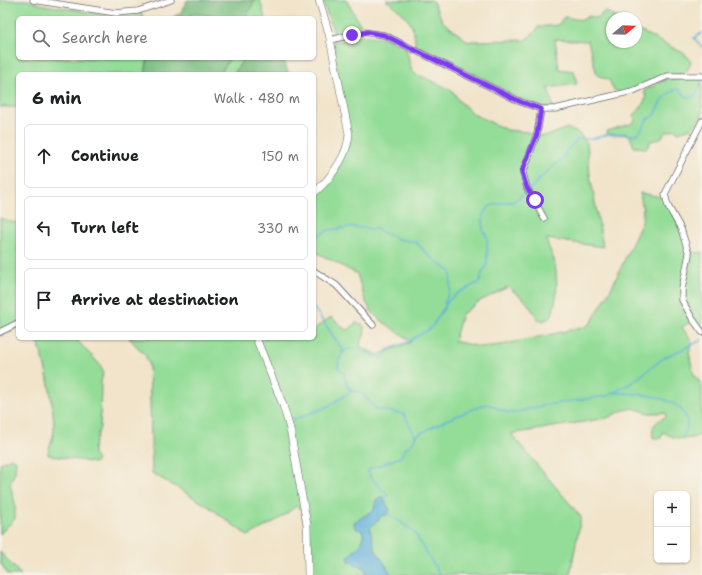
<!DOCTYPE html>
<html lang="en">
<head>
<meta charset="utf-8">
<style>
  :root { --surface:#fff; --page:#f2f2f2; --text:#202124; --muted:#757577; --line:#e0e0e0 }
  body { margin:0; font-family:"Shantell Sans",sans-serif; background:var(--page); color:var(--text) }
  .controls { position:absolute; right:12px; bottom:12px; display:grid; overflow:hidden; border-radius:6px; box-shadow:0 1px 3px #0004 }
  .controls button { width:36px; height:36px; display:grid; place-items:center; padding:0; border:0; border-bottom:1px solid var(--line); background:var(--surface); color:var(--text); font:20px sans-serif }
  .compass { position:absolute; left:606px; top:12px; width:36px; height:36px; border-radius:50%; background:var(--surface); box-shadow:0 1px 3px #0004; rotate:71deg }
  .stop { position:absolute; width:12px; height:12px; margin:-9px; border:3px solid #7c3aed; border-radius:50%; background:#fff }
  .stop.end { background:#7c3aed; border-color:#fff; box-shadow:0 1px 4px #0008 }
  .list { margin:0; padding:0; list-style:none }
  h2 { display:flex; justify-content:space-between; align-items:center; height:52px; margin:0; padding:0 16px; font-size:17px }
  h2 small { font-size:13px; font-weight:400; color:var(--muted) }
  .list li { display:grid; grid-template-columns:26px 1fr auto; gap:12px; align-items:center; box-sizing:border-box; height:64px; margin:0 8px 8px; padding:0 8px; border:1px solid var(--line); border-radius:6px }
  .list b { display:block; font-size:15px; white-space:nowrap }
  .list em { font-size:13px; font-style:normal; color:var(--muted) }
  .icon { flex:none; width:22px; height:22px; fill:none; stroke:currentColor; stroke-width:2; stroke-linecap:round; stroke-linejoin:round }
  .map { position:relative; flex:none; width:702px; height:575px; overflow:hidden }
  .search { position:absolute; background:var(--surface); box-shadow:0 1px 3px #0004; left:16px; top:16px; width:300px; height:44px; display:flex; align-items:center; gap:10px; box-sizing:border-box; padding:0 14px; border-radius:6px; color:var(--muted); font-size:15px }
  .panel { position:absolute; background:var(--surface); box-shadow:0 1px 3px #0004; left:16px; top:72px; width:300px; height:268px; border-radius:6px }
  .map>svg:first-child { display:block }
  .green { fill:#94dd98; stroke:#5b806a }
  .forest { fill:#77bc80; stroke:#4c6f5e }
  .water { fill:#5fb1da; stroke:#406a8a }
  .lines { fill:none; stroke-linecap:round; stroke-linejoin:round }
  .stream { stroke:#5fb1da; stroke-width:1.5 }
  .minor-casing { stroke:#6a666d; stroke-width:7 }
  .major-casing { stroke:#6a666d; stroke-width:8 }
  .minor { stroke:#fff; stroke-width:5.5 }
  .major { stroke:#fff; stroke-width:7 }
  .route { stroke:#7c3aed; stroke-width:5 }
</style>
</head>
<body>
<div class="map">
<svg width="702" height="575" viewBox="0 0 702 575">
  <rect width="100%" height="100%" fill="#f7f3e8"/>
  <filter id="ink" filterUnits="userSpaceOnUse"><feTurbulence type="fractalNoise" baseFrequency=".025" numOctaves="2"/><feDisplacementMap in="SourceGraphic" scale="8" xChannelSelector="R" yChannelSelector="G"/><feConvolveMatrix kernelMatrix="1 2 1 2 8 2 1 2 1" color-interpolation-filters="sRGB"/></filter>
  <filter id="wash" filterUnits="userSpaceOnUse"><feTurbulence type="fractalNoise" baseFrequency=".012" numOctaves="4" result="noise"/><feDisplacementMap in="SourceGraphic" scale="16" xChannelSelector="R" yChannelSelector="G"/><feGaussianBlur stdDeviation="0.9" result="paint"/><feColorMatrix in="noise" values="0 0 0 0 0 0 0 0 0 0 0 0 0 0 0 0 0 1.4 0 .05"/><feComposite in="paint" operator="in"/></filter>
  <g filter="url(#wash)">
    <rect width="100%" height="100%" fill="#f1e4ca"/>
    <g class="green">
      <polygon points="0,0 27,0 39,4 100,14 141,13 145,18 18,18 18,58 148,58 145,74 18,74 18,107 0,107"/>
      <path d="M 256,0 L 260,0 L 265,18 L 243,18 C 249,13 250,6 256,0 Z"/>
      <polygon points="322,0 346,0 363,29 339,36 335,35"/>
      <path d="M 386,0 L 432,0 L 443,22 L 469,42 L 471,41 L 525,40 L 536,31 L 538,27 L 558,25 L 564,17 L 582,20 L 589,16 L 597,18 L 605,11 L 618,18 L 612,18 L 612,42 L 636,42 L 636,29 L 683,53 L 689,58 L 691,63 L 687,71 L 683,73 L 622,93 L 614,90 L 609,80 L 597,75 L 588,41 L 555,39 L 559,69 L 574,71 L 577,84 L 548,88 L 554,109 C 526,107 501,88 477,75 C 457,65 435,56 415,46 C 416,22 403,13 386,0 Z"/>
      <polygon points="192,13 195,13 220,18 193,18 190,16"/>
      <path d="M 361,35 L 385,38 L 406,48 L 412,72 L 452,90 L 459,101 L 475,115 L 507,130 L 528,132 L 536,136 L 547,136 L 567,128 L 580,134 L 587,143 L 590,175 L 603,247 L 547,239 C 547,246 552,253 554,260 C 558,278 558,300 551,317 L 543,321 L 539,320 L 525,300 L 508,287 L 480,301 L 462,314 L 454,341 L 480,347 L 501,345 L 585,327 L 591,323 L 613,285 L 642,222 L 643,211 L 640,193 L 666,198 L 691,250 L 695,253 L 702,252 L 702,331 L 693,320 L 682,327 L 690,339 L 692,344 L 689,352 L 693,373 L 702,385 L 702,434 C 689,441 675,440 663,432 L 661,438 L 653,438 C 651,426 655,421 666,417 L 666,413 L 649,413 L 633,408 L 621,411 L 607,418 L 511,434 L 581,517 L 570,575 L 310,575 L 303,510 L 296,506 L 279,519 L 248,536 L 208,506 L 152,473 L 149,365 L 145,355 L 129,338 L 314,338 L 314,329 L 331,317 L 346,330 L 349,330 L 355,323 L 362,324 C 367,331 364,337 360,344 L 361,347 L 378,355 L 411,342 C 409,338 379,321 372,312 C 364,302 361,286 357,274 L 314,251 L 314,191 L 329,178 L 348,142 L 333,41 L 342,41 Z"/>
      <polygon points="230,58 244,58 234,74 220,74"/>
      <path d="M 676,78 L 702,78 L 702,116 L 692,128 L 678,132 L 676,129 L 666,132 L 660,139 L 651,141 L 647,148 L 634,147 L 629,134 C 622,132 616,137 608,134 L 607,131 L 633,123 L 635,120 L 634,115 L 640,109 L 646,98 L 644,91 L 663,81 Z"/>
      <polygon points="0,218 14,223 18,222 18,327 0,336"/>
      <path d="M 37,338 L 75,338 L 101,366 L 103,373 L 101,382 L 100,427 L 93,449 L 93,454 L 97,460 L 95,463 L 48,455 C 48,447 53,439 54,431 C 54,400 46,367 37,338 Z"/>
      <polygon points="11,458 16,461 15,472 10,484 15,504 15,519 0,534 0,463"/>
      <polygon points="0,552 21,575 8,575 0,562"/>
    </g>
    <g class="forest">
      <path d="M 187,0 L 256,0 C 251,5 249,16 243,18 C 230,23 197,10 190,15 L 193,18 L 172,18 L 181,12 Z"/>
      <polygon points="148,58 230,58 220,74 145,74"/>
      <polygon points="244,58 283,58 289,74 234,74"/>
    </g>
    <path class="water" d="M 382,496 L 390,510 L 387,515 L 383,515 L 370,528 L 375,549 L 392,575 L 366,575 L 365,568 L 350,562 L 348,557 C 358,546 365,546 363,531 L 355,528 L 354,522 L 374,510 L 376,500 Z"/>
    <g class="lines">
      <g class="stream">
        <polyline points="702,33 694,38 702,47"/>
        <path d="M 529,190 L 554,165 L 561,161 L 567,150 L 578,139 L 593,139 L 609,134 L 635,135 L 643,128 L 647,119 L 656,115 C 657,104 667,92 678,89 L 687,97 L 693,97 L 697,93 L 702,82"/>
        <polyline points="314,237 329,230 351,227 376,229 398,239 416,242 428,255 451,272 450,290 444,304"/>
        <polyline points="314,308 344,352"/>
        <path d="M 615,393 C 633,393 685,395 687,422 C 688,427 685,433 683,437"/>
        <polyline points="293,420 327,407 352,391"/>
        <polyline points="415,436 444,421 486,404 491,405 508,413 514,413 545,405 607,396 630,384 665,357 702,340"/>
        <path d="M 383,499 L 388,495 L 370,477 L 368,471 L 370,469 L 400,457 L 406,448 L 414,442 L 415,436 L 404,414 L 376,409 L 363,394 L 351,390 L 347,385 L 344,374 L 338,367 C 338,362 339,359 341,355 C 351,339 371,358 383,358 L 387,350 L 408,342 L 431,328 L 449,300 L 458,293 L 480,282 L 482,273 L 487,265 L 487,237 L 483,231 L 483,214 L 490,206 L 506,202 L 513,202 L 526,192"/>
        <polyline points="388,513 414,532 440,575"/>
      </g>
    </g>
  </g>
  <g filter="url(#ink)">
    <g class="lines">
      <g class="minor-casing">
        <g id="minor">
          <polyline points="33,0 116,13 138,11 171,0"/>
          <polyline points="331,40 363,32 384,35 521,102 541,109 555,109 633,91 668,76 702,76"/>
          <polyline points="541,109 537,134 523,173 527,188 544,218"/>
          <polyline points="702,121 665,194 668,206 681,229 689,254 682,289 682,300 692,318 702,332"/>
          <polyline points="314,271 336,285 373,325"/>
          <polyline points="0,332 18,323"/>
        </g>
      </g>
      <g class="major-casing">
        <g id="major">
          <path d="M 314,193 C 330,179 348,156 349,134 L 329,34 L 319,0"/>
          <polyline points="256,338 283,405 290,429 307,525 308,575"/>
        </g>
      </g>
      <use href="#minor" class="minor"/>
      <use href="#major" class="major"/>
    </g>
  </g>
  <g class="lines" filter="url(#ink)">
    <polyline class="route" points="352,35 367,32 384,35 521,102 541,109 537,134 522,172 527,188 535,200"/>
  </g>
</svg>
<div class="controls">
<button>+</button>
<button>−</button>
</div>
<svg class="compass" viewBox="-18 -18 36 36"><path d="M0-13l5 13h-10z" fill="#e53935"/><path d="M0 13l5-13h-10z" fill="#757577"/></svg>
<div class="stop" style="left:535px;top:200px"></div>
<div class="stop end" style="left:352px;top:35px"></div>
<div class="search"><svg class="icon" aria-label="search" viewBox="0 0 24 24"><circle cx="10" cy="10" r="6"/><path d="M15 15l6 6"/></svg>Search here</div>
<section class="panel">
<h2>6 min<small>Walk · 480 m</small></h2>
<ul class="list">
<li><svg class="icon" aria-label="ahead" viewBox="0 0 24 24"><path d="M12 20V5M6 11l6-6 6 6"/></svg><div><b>Continue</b></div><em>150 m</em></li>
<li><svg class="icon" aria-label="left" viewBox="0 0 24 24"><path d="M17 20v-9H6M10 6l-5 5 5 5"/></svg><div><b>Turn left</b></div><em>330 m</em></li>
<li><svg class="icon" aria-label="arrive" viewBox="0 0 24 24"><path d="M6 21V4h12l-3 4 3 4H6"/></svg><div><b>Arrive at destination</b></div></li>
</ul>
</section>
</div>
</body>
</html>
